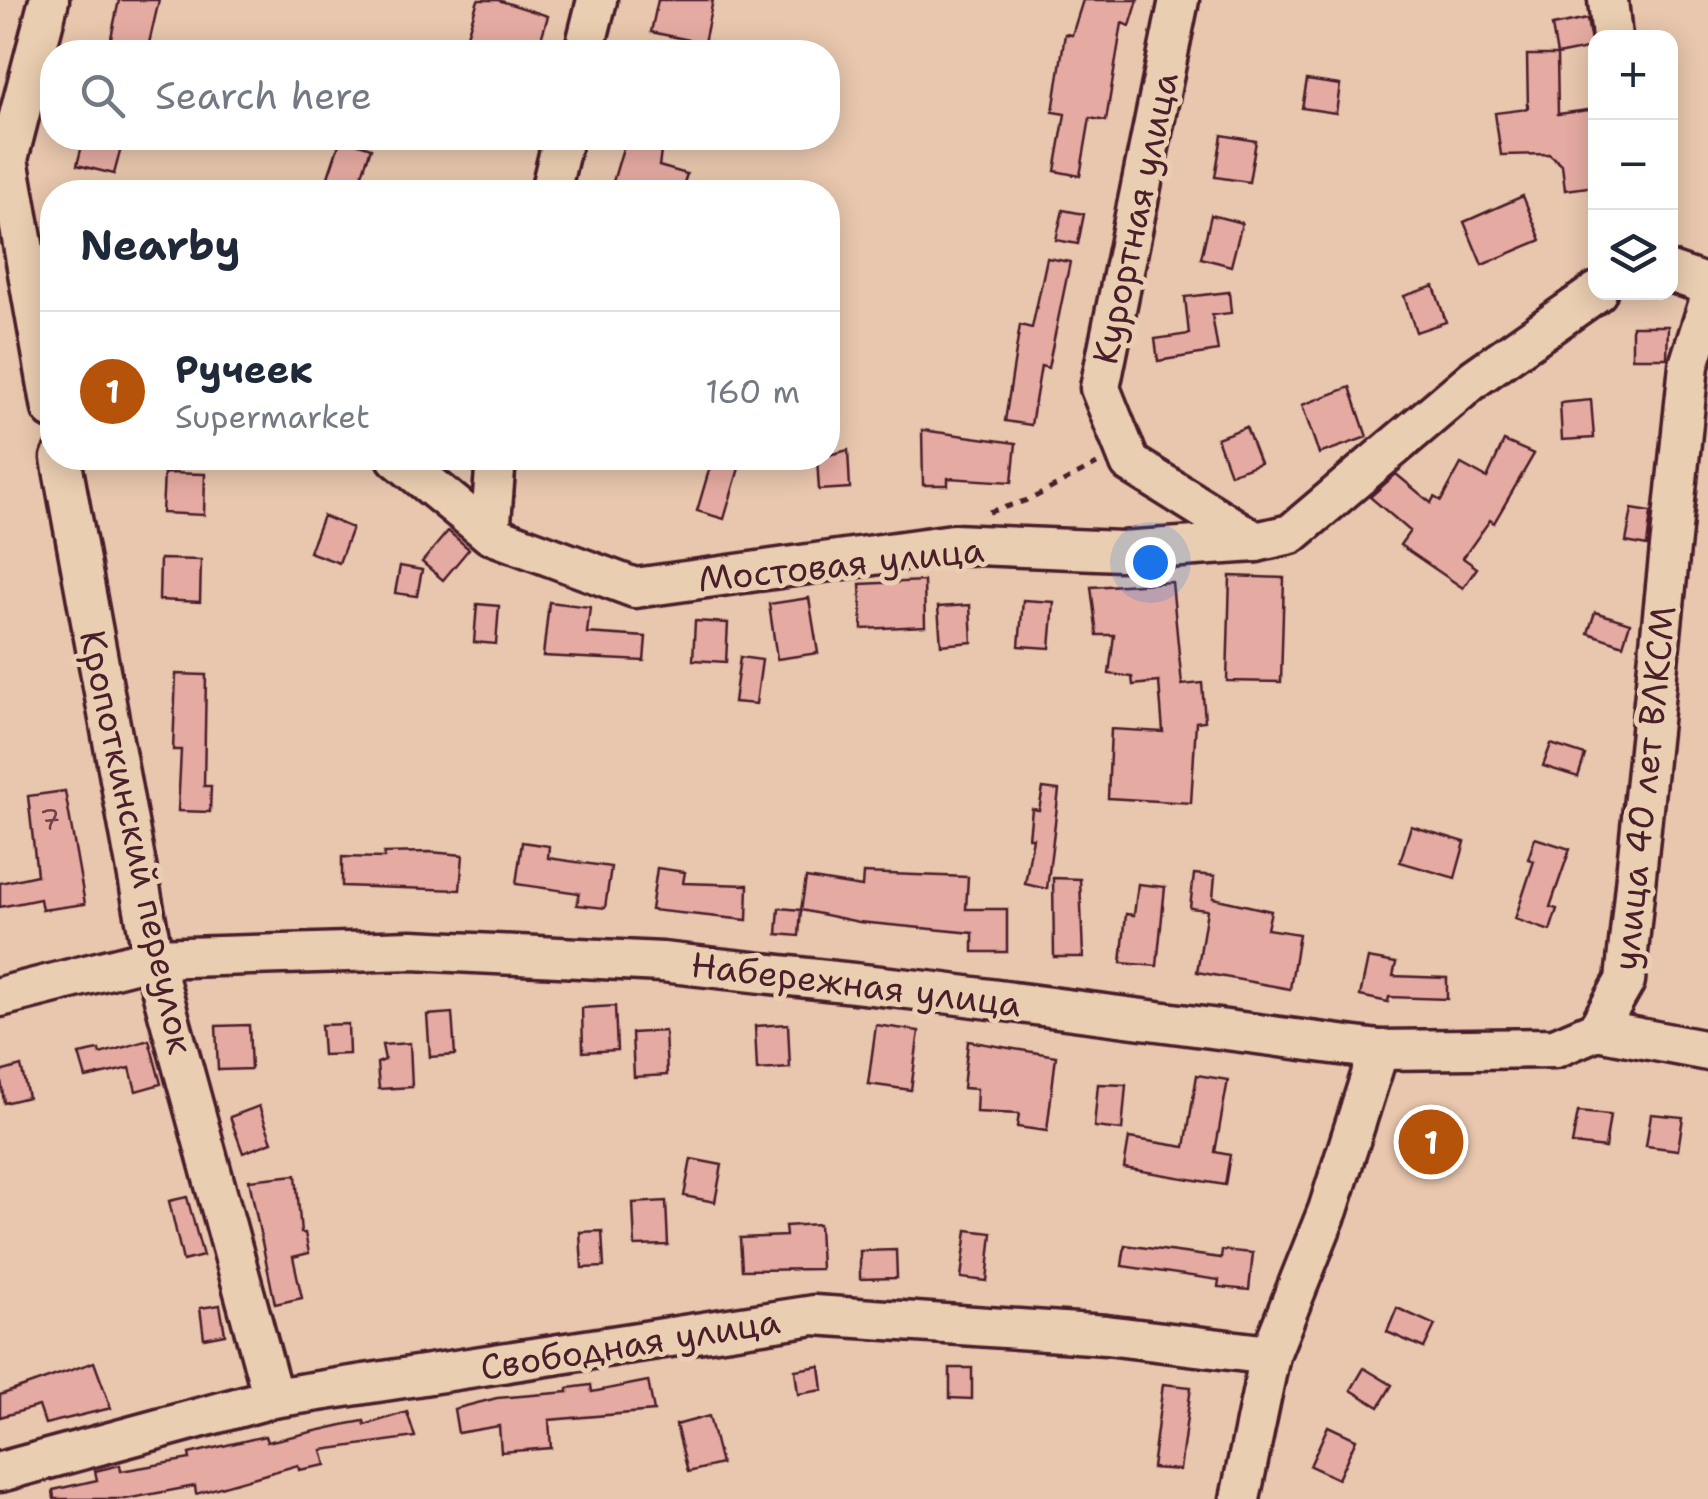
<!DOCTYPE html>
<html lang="en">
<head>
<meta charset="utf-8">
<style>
  :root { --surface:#fff; --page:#f6f6f7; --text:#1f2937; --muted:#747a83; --line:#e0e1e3; --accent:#b45309 }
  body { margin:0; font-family:"Shantell Sans",sans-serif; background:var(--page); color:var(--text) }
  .controls { position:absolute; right:30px; top:30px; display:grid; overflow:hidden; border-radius:20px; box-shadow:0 5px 25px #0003 }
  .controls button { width:90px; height:90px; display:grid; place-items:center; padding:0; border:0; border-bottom:2px solid var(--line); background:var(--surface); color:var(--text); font:50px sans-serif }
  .you { position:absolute; left:1150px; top:562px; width:35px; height:35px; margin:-25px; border:8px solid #fff; border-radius:50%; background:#1a73e8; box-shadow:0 0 0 15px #1a73e833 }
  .badge { display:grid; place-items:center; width:65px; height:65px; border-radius:50%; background:var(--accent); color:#fff; font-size:32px; font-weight:700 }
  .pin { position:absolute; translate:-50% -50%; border:5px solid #fff; box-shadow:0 2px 10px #0006 }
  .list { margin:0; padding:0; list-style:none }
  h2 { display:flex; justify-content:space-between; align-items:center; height:130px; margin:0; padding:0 40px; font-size:42px }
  h2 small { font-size:32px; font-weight:400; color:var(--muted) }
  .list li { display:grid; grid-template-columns:65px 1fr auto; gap:30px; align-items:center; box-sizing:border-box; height:160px; padding:0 40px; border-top:2px solid var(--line) }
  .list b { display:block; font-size:38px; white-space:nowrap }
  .list p { margin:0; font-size:32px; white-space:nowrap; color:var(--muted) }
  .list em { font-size:32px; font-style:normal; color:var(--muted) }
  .icon { flex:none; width:55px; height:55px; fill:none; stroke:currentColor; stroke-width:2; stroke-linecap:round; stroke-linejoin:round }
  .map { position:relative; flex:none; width:1708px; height:1499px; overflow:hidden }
  .search { position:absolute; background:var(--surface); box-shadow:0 5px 25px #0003; left:40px; top:40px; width:800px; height:110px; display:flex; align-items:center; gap:25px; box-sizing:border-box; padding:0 35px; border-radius:40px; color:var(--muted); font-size:38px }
  .panel { position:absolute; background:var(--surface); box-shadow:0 5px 25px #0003; left:40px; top:180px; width:800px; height:290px; border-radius:40px }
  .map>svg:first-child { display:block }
  .building { fill:#e5aba2; stroke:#4a1f2b; stroke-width:2.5 }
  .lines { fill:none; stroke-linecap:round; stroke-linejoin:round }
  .minor-casing { stroke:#4a1f2b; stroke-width:45 }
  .path { stroke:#4a1f2b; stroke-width:5; stroke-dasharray:8 8; stroke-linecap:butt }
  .minor { stroke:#eaceb1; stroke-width:38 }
  .labels { text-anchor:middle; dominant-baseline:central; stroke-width:10; stroke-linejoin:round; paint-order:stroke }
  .number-label { font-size:30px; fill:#714249 }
  .street-label { font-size:35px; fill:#4a1f2b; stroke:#eaceb1 }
</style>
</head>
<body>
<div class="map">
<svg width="1708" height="1499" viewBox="0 0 1708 1499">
  <rect width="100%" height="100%" fill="#e9c7ae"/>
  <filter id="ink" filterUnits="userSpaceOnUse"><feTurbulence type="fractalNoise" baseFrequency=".01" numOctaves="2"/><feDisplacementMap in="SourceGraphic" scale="20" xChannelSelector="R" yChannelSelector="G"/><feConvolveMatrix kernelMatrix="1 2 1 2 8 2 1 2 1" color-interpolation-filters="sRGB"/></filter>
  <g filter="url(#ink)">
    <g class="building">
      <polygon points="119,0 159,0 147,52 108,52"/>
      <polygon points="478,0 498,0 548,16 537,52 511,52 466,38"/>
      <polygon points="658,0 713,0 704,43 651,32"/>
      <polygon points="1083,0 1138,0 1130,26 1122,23 1106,121 1090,118 1080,176 1055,171 1065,114 1053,112 1065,34 1072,35"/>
      <polygon points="1587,19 1592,48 1557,55 1552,26"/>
      <polygon points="1527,55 1557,55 1558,114 1596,109 1596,186 1565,190 1562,165 1549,154 1501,155 1495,113 1528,109"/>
      <polygon points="1307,80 1340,85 1336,113 1302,108"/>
      <polygon points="1222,135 1256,141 1249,182 1215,177"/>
      <polygon points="84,138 121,148 114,174 77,165"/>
      <polygon points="341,138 371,148 356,192 323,192"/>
      <polygon points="626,138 663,138 659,166 687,174 681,192 610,192"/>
      <polygon points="1523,196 1541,240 1482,265 1464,222"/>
      <polygon points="1063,210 1084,214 1078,244 1056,240"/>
      <polygon points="1211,215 1242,223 1231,266 1201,258"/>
      <polygon points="1047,258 1070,262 1048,368 1041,366 1031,425 1005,421 1020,325 1032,328"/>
      <polygon points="1434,286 1446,322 1416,332 1404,296"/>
      <polygon points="1229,292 1231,313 1212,315 1218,351 1158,361 1155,339 1189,334 1185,297"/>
      <polygon points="1632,326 1668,326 1667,358 1632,358"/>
      <polygon points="1350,387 1367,437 1319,454 1302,405"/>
      <polygon points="1591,400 1594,438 1562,440 1560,403"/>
      <polygon points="1246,427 1260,463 1230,474 1217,438"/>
      <polygon points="922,430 1016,443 1012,482 948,478 948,485 923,485"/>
      <polygon points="1504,441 1534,454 1494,523 1490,520 1463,558 1477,568 1463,588 1400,545 1410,531 1370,497 1396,474 1431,503 1434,497 1441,501 1461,464 1487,478"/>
      <polygon points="848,450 850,488 819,490 817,458"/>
      <polygon points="712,460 739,468 724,519 697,511"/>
      <polygon points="164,473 205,474 204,515 162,513"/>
      <polygon points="1632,509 1651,512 1647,546 1626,542"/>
      <polygon points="323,516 352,528 339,563 309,552"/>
      <polygon points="448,531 469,549 443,580 422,562"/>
      <polygon points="160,559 201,560 200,602 159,600"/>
      <polygon points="400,566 422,570 417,596 395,593"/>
      <polygon points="1230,576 1284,578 1281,682 1227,681"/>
      <polygon points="924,581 925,626 862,629 860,584"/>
      <polygon points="1172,582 1182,685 1202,683 1205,721 1196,722 1191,803 1108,798 1111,729 1163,732 1159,682 1133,685 1132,677 1109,674 1114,635 1097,635 1091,587"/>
      <polygon points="809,598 818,653 777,659 769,604"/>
      <polygon points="1023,600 1054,602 1050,648 1019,646"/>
      <polygon points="549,602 590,607 587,633 646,637 644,661 543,656"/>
      <polygon points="477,604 499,606 496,644 474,642"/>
      <polygon points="970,605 972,642 941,645 938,607"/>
      <polygon points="1595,612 1630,623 1623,645 1588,633"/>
      <polygon points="695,621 728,623 726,662 693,660"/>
      <polygon points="740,657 762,660 756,704 734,702"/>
      <polygon points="176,674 206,675 204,786 211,786 210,812 178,811 181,750 173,750"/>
      <polygon points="1551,744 1585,755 1578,777 1543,766"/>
      <polygon points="1043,788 1059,790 1047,889 1025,884 1033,838 1029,838 1032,809 1039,810"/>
      <polygon points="65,791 85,904 42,910 40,899 0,907 0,883 37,875 28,796"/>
      <polygon points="1411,826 1465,842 1455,878 1400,862"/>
      <polygon points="1535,838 1570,849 1550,907 1557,909 1550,931 1515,919 1534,861 1528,859"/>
      <polygon points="522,842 549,846 548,858 611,867 605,908 577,905 579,893 516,884"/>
      <polygon points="430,852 463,855 460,890 342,886 342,857 384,858 384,853"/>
      <polygon points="657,868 685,872 683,883 748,885 747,920 651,910"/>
      <polygon points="863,873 968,877 966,909 1007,909 1007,952 973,952 973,933 859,922 801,910 806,878 862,887"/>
      <polygon points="1194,874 1215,876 1213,898 1271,911 1267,929 1299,934 1290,989 1197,972 1207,910 1190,908"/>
      <polygon points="1053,878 1080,879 1083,957 1054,957"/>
      <polygon points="1138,884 1165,887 1157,966 1121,963 1126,914 1134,915"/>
      <polygon points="779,908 801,910 799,936 777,934"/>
      <polygon points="1368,958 1396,963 1393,976 1447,978 1447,999 1389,997 1388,1002 1360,996"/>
      <polygon points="615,1006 617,1050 583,1052 582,1008"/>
      <polygon points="452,1013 455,1055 430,1057 427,1015"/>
      <polygon points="348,1024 349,1054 323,1055 321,1025"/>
      <polygon points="788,1024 790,1068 757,1070 755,1026"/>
      <polygon points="249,1025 251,1069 218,1070 216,1026"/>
      <polygon points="876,1025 919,1031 911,1090 868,1084"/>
      <polygon points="665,1031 667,1075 634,1077 632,1033"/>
      <polygon points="149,1040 161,1084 136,1091 130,1068 86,1078 79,1054 99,1050 100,1054"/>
      <polygon points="968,1041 1056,1056 1047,1131 1017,1127 1019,1114 976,1112 977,1089 963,1088"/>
      <polygon points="410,1043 412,1087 379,1089 377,1063 385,1060 382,1045"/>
      <polygon points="21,1066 28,1097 4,1103 0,1072"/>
      <polygon points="1197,1075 1228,1080 1215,1152 1230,1155 1225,1185 1124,1168 1129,1138 1185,1147"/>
      <polygon points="1098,1084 1126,1085 1122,1130 1094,1127"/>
      <polygon points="259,1106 272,1142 243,1153 230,1117"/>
      <polygon points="1578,1112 1610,1115 1605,1148 1572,1144"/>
      <polygon points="1431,1113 1458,1129 1431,1171 1405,1154"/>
      <polygon points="1651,1114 1683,1117 1678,1150 1646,1146"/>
      <polygon points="691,1159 722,1165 715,1202 684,1196"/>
      <polygon points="296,1175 301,1233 305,1233 309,1253 293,1257 302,1298 275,1304 249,1180"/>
      <polygon points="187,1197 203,1256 183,1261 169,1201"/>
      <polygon points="666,1201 668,1245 635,1246 633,1203"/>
      <polygon points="819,1224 821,1269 742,1270 740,1238 786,1236 785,1226"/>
      <polygon points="967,1230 992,1233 987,1281 961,1278"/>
      <polygon points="602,1231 604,1267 582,1268 580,1232"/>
      <polygon points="1125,1245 1221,1258 1222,1250 1253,1253 1249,1290 1218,1287 1219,1280 1122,1266"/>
      <polygon points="896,1250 897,1278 860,1279 860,1251"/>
      <polygon points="220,1305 225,1334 204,1338 200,1308"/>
      <polygon points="1397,1308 1435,1325 1424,1348 1387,1332"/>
      <polygon points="94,1362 111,1408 45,1424 39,1406 0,1417 0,1395"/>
      <polygon points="820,1366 823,1390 798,1394 795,1370"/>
      <polygon points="950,1368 972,1368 972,1399 950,1398"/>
      <polygon points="1364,1368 1392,1385 1379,1407 1351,1390"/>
      <polygon points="648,1381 654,1411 549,1420 551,1448 501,1452 499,1426 458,1433 454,1409 497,1398 568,1392 568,1388 591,1385 592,1392"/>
      <polygon points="1163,1384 1191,1387 1180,1470 1152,1468"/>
      <polygon points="407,1412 415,1437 322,1450 326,1465 299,1470 298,1465 196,1494 195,1486 126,1499 54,1499 53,1490 97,1480 95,1471 120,1465 121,1471 190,1459 189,1454 265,1436 267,1442 347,1424 364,1421 365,1425"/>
      <polygon points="709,1416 721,1464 688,1472 676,1425"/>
      <polygon points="1328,1426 1356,1439 1338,1479 1310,1466"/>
    </g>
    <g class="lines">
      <g class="minor-casing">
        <g id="minor">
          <polyline points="49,0 8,159 52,409"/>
          <polyline points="1179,0 1100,388 1130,463 1256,542"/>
          <polyline points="1608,0 1612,38"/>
          <polyline points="584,52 597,0"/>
          <polyline points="550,192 563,138"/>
          <polyline points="1670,272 1708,285"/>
          <polyline points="61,458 153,958 273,1398"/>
          <polyline points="397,458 490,534 635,588 953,544 1121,551 1256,542 1291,534 1475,378 1597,292"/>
          <polyline points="490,534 496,458"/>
          <polyline points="0,997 153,958 412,950 662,962 936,992 1379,1050 1555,1048 1597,1030 1708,1051"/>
          <polyline points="1597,1030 1625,981 1689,365 1708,305"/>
          <polyline points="0,1472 273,1398 814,1315 1106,1335 1270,1355"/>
          <polyline points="1240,1499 1270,1355 1328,1210 1379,1050"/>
        </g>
      </g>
      <polyline class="path" points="989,512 1031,499 1097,464"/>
      <use href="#minor" class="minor"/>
    </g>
  </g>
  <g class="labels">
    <g class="number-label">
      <text x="50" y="819">7</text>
    </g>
    <g class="street-label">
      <text transform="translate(1135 218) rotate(-78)">Курортная улица</text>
      <text transform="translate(841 564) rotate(-6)">Мостовая улица</text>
      <text transform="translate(1644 788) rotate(-84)">улица 40 лет ВЛКСМ</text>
      <text transform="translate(137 842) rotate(78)">Кропоткинский переулок</text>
      <text transform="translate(856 984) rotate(7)">Набережная улица</text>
      <text transform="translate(630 1344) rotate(-9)">Свободная улица</text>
    </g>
  </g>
</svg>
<div class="controls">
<button>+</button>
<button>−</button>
<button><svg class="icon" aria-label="layers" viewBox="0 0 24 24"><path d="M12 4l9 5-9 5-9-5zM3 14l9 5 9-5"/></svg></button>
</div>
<div class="you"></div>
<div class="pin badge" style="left:1431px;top:1142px">1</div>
<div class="search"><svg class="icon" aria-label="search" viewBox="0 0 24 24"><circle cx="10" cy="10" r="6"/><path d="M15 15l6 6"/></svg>Search here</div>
<section class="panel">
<h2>Nearby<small></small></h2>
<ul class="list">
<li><span class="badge">1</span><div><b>Ручеек</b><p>Supermarket</p></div><em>160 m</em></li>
</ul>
</section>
</div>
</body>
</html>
